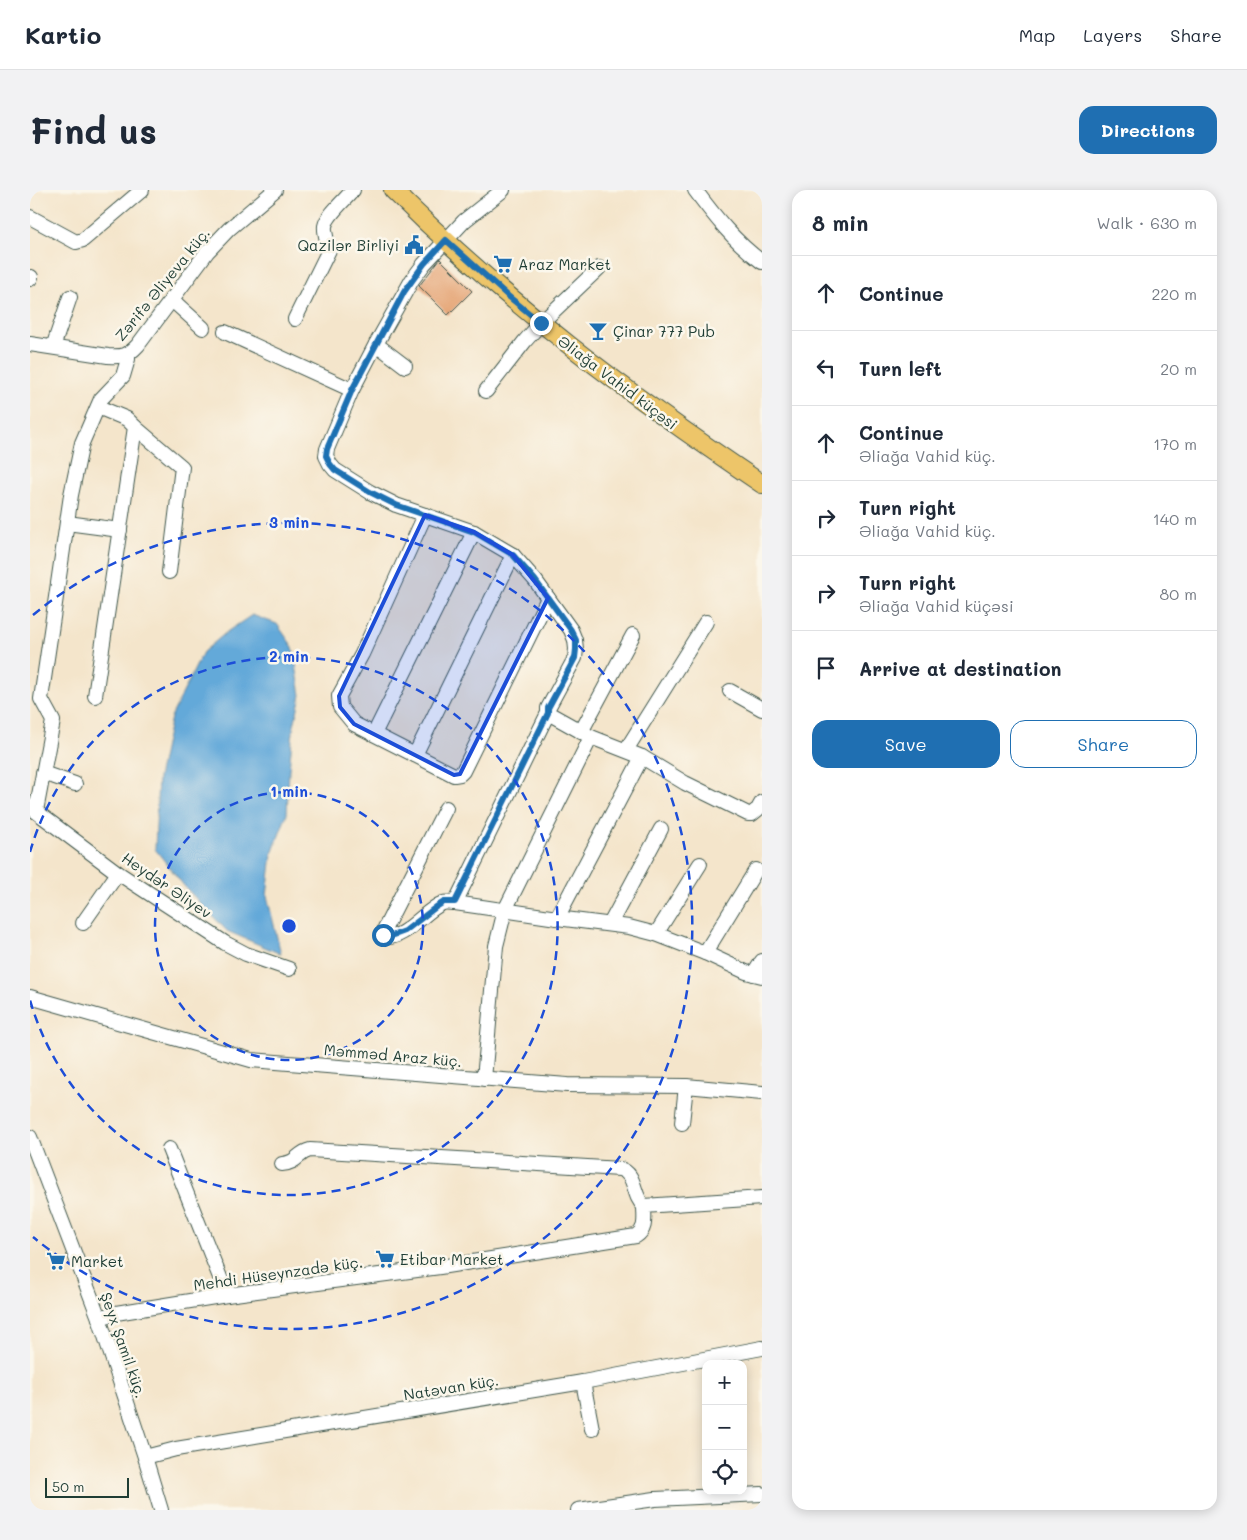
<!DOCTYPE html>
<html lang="en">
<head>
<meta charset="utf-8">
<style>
  :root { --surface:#fff; --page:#f2f2f3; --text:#1f2937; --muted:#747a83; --line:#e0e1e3; --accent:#1f6fb2 }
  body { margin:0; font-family:Mali,sans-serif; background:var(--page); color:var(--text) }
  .controls { position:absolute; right:15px; bottom:15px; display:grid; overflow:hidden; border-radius:10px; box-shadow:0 2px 12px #0003 }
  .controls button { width:45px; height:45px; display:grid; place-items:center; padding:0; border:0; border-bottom:1px solid var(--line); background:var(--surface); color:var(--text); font:25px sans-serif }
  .scale { position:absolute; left:15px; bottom:12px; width:84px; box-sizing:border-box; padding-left:5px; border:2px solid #1f3d34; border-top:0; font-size:14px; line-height:18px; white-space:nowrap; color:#1f3d34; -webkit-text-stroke:4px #fbf7ec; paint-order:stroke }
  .stop { position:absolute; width:15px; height:15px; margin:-11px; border:4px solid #1f6fb2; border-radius:50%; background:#fff }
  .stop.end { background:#1f6fb2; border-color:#fff; box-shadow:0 1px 5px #0008 }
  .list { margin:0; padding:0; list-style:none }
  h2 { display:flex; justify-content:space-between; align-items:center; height:65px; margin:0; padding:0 20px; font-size:21px }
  h2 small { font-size:16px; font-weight:400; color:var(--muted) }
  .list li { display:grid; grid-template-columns:32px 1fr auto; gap:15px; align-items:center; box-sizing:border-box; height:75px; padding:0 20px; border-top:1px solid var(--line) }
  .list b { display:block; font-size:19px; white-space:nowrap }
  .list p { margin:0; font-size:16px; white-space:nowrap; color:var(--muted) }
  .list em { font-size:16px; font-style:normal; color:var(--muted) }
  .actions { display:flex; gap:10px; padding:15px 20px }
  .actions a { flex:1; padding:11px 0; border:1px solid var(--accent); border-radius:15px; text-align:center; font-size:18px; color:var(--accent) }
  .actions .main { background:var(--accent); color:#fff }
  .icon { flex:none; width:28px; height:28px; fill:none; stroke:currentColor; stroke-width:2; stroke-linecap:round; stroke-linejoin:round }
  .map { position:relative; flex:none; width:732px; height:1320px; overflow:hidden; border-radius:15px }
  header { display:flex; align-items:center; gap:30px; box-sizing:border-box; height:70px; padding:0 25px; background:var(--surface); border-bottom:1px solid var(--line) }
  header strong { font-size:24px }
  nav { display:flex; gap:28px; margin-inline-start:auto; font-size:18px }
  .intro { display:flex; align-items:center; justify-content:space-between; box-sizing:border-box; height:120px; padding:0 30px }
  h1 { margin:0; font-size:35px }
  .button { padding:12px 22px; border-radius:15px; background:var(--accent); color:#fff; font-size:18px; font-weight:700 }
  main { display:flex; gap:30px; padding:0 30px }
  aside { flex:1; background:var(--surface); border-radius:15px; box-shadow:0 2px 12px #0003 }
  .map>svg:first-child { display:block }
  .water { fill:#64a9d9; stroke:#427386 }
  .building { fill:#e39d6b }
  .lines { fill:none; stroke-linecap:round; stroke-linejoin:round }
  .minor-casing { stroke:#3f564b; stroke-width:16 }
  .major-casing { stroke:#3f564b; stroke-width:20 }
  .minor { stroke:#fff; stroke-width:14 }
  .major { stroke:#edc569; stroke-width:18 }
  .route { stroke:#1f6fb2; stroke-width:6 }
  .marked { fill:#1d4ed8; fill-opacity:0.2; stroke:#1d4ed8; stroke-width:4; stroke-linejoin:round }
  .ring { fill:none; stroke:#1d4ed8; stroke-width:2.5; stroke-dasharray:9 6 }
  .labels { text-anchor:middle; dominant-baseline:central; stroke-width:5; stroke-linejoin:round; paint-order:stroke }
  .poi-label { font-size:15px; fill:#1f3d34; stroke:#fbf7ec; text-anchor:start }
  .street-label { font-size:15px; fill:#1f3d34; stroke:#fbf7ec }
  .centre { fill:#1d4ed8; stroke:#fbf7ec; stroke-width:2.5 }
  .ring-label { font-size:15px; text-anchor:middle; font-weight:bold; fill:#1d4ed8; stroke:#fbf7ec; stroke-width:5; stroke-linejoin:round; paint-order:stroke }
</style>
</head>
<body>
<header>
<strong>Kartio</strong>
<nav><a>Map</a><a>Layers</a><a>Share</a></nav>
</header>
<div class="intro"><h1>Find us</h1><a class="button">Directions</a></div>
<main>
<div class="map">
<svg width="732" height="1320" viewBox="0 0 732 1320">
  <rect width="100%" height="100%" fill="#fbf7ec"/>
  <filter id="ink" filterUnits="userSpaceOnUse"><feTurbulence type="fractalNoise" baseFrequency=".02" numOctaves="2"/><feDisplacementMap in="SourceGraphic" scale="10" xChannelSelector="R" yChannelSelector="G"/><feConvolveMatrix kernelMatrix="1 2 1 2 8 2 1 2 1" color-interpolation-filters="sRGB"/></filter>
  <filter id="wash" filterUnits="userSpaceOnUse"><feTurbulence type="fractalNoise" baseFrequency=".0096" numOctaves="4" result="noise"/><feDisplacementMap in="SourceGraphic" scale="20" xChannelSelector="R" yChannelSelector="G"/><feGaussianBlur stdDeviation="1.12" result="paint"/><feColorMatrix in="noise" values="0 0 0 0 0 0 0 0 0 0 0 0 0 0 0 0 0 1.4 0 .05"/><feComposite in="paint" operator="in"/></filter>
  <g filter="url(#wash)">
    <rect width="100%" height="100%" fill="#f4e5cb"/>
    <polygon class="water" points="222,425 247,434 263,457 271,505 263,540 259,580 257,624 242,664 237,706 251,764 197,741 155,697 125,659 128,588 141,527 173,462 198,441"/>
    <g id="blocks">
      <polygon class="building" points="410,69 442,101 418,125 389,96"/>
    </g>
  </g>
  <g filter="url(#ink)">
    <use href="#blocks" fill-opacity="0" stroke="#3f564b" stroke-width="1"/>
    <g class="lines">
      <g class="minor-casing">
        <g id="minor">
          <polyline points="473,0 434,31 394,74 382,90 346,154 322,200 297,259 296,266 300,274 305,280 340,302 366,315 444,342 483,365 505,390 541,440 545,450 546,459 545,468 518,518 518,523 561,547 612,567 655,593 718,624 722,624 728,619 732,612"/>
          <path d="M 665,0 C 685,27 705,52 732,72"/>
          <polyline points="0,27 46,52 53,50 112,0"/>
          <polyline points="0,89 1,87"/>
          <polyline points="141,109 173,138"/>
          <path d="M 265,129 L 299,60 C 298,52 294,43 295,36 C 297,25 316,9 323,0"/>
          <polyline points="195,142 322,200"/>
          <path d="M 0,154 L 78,166 C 93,167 98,166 108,155 L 177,62 L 199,39 L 245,0"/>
          <polyline points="346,154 375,176"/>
          <polyline points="23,157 40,107"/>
          <polyline points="456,201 495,151 511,133 569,78"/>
          <polyline points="105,237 152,277 139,382"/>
          <polyline points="395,325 332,464 309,506 310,517 324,534 424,585 430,584 433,581 518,408"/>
          <polyline points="37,333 90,340"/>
          <polyline points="700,501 732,519"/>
          <polyline points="65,506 105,237 97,229 68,217"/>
          <polyline points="551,542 603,445"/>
          <polyline points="344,544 444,342"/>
          <polyline points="596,560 676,432"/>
          <polyline points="385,565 483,365"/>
          <polyline points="13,583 45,594"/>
          <polyline points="0,617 88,683 195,753 216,764 259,779"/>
          <path d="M 416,618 L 355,738 L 353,745 L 354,747 C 376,750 394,720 413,713 C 416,712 421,713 425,713 L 527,728 L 599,737 L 626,744 L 675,763 L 716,782 L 732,786"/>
          <polyline points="6,621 23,531 11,509 41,305 52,253 71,209 93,186 98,169 98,164"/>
          <polyline points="425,713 518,523"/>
          <polyline points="527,728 612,567"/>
          <polyline points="53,733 88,683"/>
          <polyline points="580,734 631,639"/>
          <polyline points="626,744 670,674"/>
          <polyline points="675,763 726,680"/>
          <polyline points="724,784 732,771"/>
          <polyline points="0,807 221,870 537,895 656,896 732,903"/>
          <polyline points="454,889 466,756 475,720 561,547"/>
          <polyline points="652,933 656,896"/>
          <polyline points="0,947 69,1128 115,1267 131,1320"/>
          <polyline points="139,959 197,1105"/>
          <path d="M 252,974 C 268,973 267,963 280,960 L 590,979 C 607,984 602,1006 614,1016"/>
          <path d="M 69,1128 L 86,1123 L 197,1105 L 410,1077 L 606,1046 C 617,1039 614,1028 614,1016 L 732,1008"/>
          <polyline points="553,1192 562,1239"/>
          <polyline points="115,1267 146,1259 553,1192 732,1158"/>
          <polyline points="548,1320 625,1309 732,1304"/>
        </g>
      </g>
      <g class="major-casing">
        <path id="major" d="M 363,0 C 475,112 601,206 732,294"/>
      </g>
      <use href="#minor" class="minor"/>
      <use href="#major" class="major"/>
    </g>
  </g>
  <g class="lines" filter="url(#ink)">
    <polyline class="route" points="353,745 356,748 375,741 406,717 414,712 425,712 518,523 518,518 545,468 546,459 546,450 541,440 505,390 483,365 444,342 366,315 340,302 305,280 300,274 296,266 297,259 322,200 374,102 394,74 416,50 478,106 511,133"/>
  </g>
  <path class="marked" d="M 395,325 L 444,342 L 483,365 L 518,408 L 430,584 L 424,585 L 324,534 L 310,517 L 309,506 Z"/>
  <g class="ring">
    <circle cx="259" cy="736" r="134"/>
    <path d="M0 662A269 269 0 1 1 0 810"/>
    <path d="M3 425A403 403 0 1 1 3 1047"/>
  </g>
  <defs>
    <g id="civic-bare" transform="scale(1.5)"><path d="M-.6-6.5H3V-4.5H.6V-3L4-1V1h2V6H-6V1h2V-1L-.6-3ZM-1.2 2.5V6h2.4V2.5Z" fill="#1f6fb2" stroke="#fbf7ec" stroke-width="2.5" paint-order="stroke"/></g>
    <g id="supermarket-bare" transform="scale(1.5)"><path d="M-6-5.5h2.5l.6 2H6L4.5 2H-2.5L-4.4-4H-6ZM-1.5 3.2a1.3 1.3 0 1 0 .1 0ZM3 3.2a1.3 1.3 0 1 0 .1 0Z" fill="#1f6fb2" stroke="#fbf7ec" stroke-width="2.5" paint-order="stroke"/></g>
    <g id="bar-bare" transform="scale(1.5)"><path d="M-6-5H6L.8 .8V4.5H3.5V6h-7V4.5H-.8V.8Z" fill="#1f6fb2" stroke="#fbf7ec" stroke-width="2.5" paint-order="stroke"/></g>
  </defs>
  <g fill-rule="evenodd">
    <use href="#civic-bare" x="384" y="55"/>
    <use href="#supermarket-bare" x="473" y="74"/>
    <use href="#bar-bare" x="568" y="141"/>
    <use href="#supermarket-bare" x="355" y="1069"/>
    <use href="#supermarket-bare" x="26" y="1071"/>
  </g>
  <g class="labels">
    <g class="poi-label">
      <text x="369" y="55" text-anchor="end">Qazilər Birliyi</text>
      <text x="488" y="74">Araz Market</text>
      <text x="583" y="141">Çinar 777 Pub</text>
      <text x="370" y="1069">Etibar Market</text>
      <text x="41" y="1071">Market</text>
    </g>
    <g class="street-label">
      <text transform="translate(132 94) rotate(-51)">Zərifə Əliyeva küç.</text>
      <text transform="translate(588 192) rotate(37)">Əliağa Vahid küçəsi</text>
      <text transform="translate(137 695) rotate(34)">Heydər Əliyev</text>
      <text transform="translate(363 865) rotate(5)">Məmməd Araz küç.</text>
      <text transform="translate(248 1083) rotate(-8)">Mehdi Hüseynzadə küç.</text>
      <text transform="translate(94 1155) rotate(71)">Şeyx Şamil küç.</text>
      <text transform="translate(421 1197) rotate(-9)">Natəvan küç.</text>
    </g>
  </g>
  <circle cx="259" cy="736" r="8" class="centre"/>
  <g class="ring-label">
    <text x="259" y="338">3 min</text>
    <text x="259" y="472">2 min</text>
    <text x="259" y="607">1 min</text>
  </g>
</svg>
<div class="controls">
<button>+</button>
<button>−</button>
<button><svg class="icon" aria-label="locate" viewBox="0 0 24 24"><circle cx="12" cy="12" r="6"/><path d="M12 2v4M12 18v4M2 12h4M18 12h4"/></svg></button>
</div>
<div class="scale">50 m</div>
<div class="stop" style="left:353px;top:745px"></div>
<div class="stop end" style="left:511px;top:133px"></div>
</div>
<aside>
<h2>8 min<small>Walk · 630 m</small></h2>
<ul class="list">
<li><svg class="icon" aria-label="ahead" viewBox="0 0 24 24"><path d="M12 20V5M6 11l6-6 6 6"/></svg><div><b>Continue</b></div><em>220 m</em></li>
<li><svg class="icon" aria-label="left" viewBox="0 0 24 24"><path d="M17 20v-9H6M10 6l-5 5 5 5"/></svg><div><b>Turn left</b></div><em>20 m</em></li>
<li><svg class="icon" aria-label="ahead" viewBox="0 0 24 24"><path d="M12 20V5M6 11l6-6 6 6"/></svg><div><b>Continue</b><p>Əliağa Vahid küç.</p></div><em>170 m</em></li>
<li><svg class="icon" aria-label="right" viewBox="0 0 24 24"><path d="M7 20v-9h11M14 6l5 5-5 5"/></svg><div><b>Turn right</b><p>Əliağa Vahid küç.</p></div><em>140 m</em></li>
<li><svg class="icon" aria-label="right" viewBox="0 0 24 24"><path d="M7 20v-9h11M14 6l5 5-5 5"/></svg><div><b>Turn right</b><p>Əliağa Vahid küçəsi</p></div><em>80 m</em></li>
<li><svg class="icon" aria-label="arrive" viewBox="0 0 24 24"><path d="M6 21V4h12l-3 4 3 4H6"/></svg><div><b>Arrive at destination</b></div></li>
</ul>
<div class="actions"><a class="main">Save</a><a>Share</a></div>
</aside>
</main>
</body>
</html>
